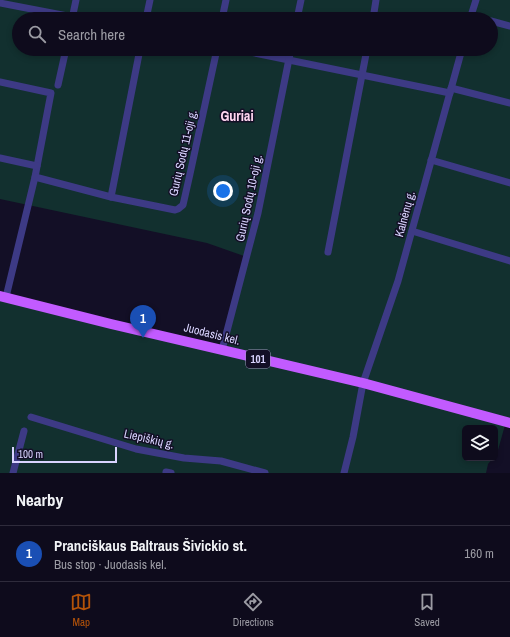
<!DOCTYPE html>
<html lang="en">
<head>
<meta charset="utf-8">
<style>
  :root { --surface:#0e0b1c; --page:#1c1929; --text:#f1f3f6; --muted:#9b9ba3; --line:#2e2b3b; --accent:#b45309 }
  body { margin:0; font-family:"Archivo Narrow",sans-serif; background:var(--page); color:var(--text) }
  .controls { position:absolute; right:12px; bottom:12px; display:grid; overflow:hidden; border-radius:6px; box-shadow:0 2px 6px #0003 }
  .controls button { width:36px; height:36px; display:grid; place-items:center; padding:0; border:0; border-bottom:1px solid var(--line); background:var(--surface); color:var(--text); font:20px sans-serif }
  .scale { position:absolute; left:12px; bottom:10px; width:105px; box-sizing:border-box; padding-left:4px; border:2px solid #d9d4ff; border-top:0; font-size:11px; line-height:14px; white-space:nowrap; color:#d9d4ff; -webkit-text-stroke:3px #130f26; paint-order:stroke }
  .you { position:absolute; left:223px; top:191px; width:14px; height:14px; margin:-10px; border:3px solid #fff; border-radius:50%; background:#1a73e8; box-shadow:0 0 0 6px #1a73e833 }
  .badge { display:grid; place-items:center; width:26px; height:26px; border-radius:50%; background:var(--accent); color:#fff; font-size:13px; font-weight:700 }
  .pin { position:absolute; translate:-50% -33px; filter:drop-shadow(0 1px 2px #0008) }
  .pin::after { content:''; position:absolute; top:21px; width:14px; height:12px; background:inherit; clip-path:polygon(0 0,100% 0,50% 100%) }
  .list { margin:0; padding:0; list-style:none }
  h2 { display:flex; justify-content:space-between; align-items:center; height:52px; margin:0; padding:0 16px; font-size:17px }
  h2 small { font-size:13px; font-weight:400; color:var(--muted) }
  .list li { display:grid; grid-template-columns:26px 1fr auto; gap:12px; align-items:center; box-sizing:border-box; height:56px; padding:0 16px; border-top:1px solid var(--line) }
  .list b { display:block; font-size:15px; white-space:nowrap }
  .list p { margin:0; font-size:13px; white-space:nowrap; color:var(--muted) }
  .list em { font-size:13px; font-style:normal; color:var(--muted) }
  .icon { flex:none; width:22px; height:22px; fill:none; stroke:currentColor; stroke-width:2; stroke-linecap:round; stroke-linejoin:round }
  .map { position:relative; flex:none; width:510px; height:473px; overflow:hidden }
  .search { position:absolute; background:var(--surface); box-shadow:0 2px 6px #0003; left:12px; right:12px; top:12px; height:44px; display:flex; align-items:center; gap:10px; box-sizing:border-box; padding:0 14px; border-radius:22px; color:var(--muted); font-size:15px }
  .sheet { height:108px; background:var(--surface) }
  nav { display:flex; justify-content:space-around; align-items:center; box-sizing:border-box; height:56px; border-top:1px solid var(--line); background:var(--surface); font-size:11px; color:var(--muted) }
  nav a { display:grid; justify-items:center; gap:2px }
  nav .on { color:var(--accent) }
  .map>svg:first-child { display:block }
  .green { fill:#12302f; fill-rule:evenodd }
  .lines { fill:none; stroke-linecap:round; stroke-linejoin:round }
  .minor { stroke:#3d3a85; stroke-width:7 }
  .primary { stroke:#c25bff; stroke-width:10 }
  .labels { text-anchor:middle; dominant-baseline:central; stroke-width:3; stroke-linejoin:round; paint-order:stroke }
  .shield { fill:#130f26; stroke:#9e99be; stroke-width:1 }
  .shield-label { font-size:11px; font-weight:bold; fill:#d9d4ff }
  .street-label { font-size:12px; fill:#d9d4ff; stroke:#130f26 }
  .quarter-label { font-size:14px; font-weight:bold; fill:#ffd6f0; stroke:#130f26 }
</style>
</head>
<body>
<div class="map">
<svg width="510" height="473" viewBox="0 0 510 473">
  <rect width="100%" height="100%" fill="#130f26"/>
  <g class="green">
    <path d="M 0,0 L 510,0 L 510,418 L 221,345 L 244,256 L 207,243 L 0,199 ZM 19,19 L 491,19 L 491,49 L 19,49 Z"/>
    <polygon points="0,299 343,382 505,425 498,450 495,455 495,428 465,428 465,458 493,458 488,464 486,473 0,473"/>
  </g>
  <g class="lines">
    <g class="minor">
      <polyline points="0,3 83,19"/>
      <polyline points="471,16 484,19"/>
      <polyline points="72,19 76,0"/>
      <polyline points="146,19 150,0"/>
      <polyline points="222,19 226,0"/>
      <polyline points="297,19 301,0"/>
      <polyline points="373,19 376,0"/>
      <polyline points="470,19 476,0"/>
      <polyline points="491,21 510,26"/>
      <polyline points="235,49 450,93"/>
      <polyline points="0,82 51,93 35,177 6,297"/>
      <polyline points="58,85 66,49"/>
      <polyline points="451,88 510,103"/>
      <polyline points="0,158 37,166"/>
      <polyline points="431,160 510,183"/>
      <polyline points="35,177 111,197 175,210 178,209 183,205 190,174 217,49"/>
      <polyline points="111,197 140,49"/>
      <polyline points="412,231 510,261"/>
      <polyline points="328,252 367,49"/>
      <polyline points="222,350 258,213 291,49"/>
      <polyline points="31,417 136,449 184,458 221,461 265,473"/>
      <polyline points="166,472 171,473"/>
      <polyline points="13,473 24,431"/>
      <polyline points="344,473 353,437 363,383 398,281 462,49"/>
    </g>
    <polyline class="primary" points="0,296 111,324 363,383 510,423"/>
  </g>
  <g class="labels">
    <rect class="shield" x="246" y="350" width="24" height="18" rx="3"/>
    <g class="shield-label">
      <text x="258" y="359">101</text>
    </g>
    <g class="street-label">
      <text transform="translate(183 153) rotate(-77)">Gurių Sodų 11-oji g.</text>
      <text transform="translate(249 198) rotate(-78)">Gurių Sodų 10-oji g.</text>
      <text transform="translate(405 214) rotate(-75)">Kalnėnų g.</text>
      <text transform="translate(212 334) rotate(14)">Juodasis kel.</text>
      <text transform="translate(149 439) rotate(13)">Liepiškių g.</text>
    </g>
    <g class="quarter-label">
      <text x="237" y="116">Guriai</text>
    </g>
  </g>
</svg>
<div class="controls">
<button><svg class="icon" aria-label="layers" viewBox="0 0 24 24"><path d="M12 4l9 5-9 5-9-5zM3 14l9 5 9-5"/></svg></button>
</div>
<div class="scale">100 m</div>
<div class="you"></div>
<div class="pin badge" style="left:143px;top:338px;background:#1a4fb4">1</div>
<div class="search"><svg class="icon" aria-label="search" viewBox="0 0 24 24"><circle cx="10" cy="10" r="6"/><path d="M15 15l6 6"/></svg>Search here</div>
</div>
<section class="sheet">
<h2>Nearby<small></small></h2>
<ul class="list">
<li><span class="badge" style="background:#1a4fb4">1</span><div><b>Pranciškaus Baltraus Šivickio st.</b><p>Bus stop · Juodasis kel.</p></div><em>160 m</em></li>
</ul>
</section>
<nav>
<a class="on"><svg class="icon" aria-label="map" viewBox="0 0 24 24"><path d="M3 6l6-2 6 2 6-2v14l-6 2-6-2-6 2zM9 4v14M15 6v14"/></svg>Map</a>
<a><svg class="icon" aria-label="directions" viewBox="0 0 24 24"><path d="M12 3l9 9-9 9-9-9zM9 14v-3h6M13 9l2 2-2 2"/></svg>Directions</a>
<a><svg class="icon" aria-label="saved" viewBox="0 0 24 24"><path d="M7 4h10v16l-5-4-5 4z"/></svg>Saved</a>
</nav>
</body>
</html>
